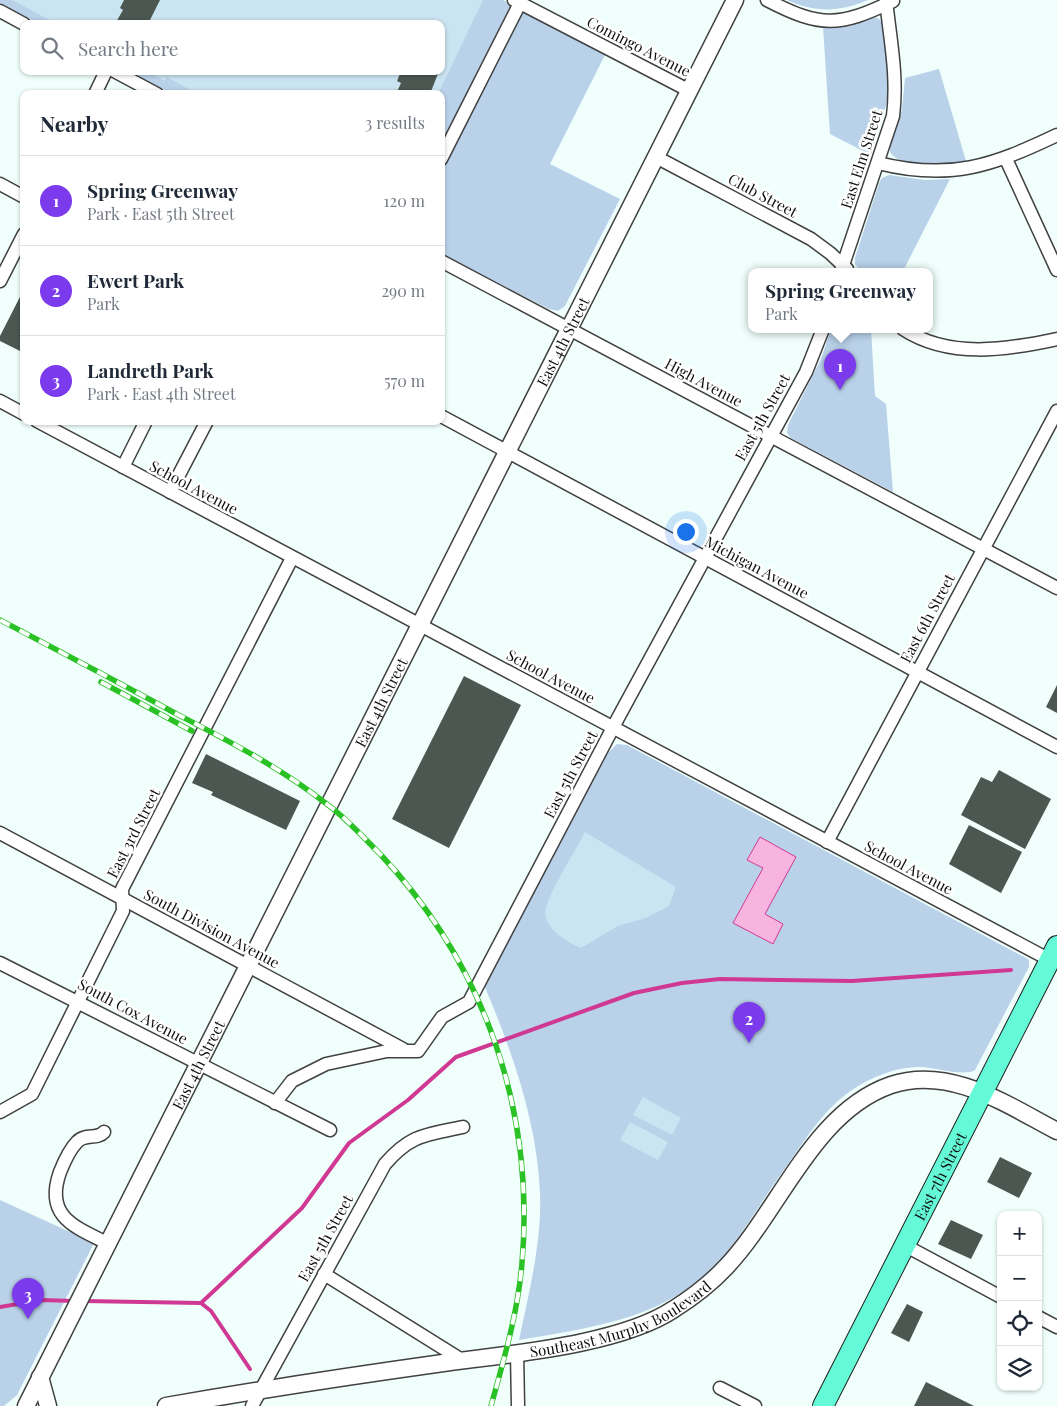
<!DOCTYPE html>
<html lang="en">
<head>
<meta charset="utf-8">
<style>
  :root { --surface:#fff; --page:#f6f6f7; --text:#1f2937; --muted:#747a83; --line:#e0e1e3; --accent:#7c3aed }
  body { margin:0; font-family:"Playfair Display",serif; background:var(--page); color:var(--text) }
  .controls { position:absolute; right:15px; bottom:15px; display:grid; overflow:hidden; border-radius:10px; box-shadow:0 1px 4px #0004 }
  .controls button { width:45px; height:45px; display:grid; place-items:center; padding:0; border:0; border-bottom:1px solid var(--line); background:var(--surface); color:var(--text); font:25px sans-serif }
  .you { position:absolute; left:685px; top:531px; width:18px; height:18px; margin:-12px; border:4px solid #fff; border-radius:50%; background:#1a73e8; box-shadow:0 0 0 8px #1a73e833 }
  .badge { display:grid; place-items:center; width:32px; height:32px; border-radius:50%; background:var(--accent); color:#fff; font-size:16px; font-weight:700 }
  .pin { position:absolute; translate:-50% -41px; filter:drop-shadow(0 1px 2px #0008) }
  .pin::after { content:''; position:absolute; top:26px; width:18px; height:15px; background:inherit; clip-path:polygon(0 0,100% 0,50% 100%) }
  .popup { position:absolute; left:748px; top:268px; width:185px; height:65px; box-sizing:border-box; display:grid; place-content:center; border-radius:10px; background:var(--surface); filter:drop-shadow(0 1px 4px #0005); font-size:16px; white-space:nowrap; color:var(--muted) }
  .popup b { font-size:19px; color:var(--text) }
  .popup::after { content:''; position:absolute; left:50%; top:100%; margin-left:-10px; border:10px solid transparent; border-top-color:var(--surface) }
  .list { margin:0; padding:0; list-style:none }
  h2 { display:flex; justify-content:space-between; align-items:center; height:65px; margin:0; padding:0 20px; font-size:21px }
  h2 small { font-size:16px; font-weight:400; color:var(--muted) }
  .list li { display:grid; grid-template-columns:32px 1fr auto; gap:15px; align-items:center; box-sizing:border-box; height:90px; padding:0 20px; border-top:1px solid var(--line) }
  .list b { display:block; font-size:19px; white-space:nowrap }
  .list p { margin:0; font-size:16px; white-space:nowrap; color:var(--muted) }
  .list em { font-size:16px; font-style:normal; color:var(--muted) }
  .icon { flex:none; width:28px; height:28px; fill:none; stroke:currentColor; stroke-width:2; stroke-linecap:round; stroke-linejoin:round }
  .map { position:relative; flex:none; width:1057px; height:1406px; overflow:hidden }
  .search { position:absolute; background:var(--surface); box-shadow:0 1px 4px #0004; left:20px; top:20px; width:425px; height:55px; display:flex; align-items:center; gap:12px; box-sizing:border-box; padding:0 18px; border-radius:10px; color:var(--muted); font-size:19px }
  .panel { position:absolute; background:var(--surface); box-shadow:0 1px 4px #0004; left:20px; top:90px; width:425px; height:335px; border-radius:10px }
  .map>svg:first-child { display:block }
  .green { fill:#b9d2ea }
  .pitch { fill:#cbe4f1 }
  .water { fill:#f7b4de; stroke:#d03993 }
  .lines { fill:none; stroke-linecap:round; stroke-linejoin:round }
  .stream { stroke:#d03993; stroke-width:4 }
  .building { fill:#4b5750 }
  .minor-casing { stroke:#414141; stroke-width:15 }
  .tertiary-casing { stroke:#414141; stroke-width:19 }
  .primary-casing { stroke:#1f1f1f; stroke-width:22 }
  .minor { stroke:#fff; stroke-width:12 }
  .tertiary { stroke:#fff; stroke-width:16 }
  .primary { stroke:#65fad7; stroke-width:20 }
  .rail-casing { stroke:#2ac124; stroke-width:5.5 }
  .rail { stroke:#fff; stroke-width:4; stroke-dasharray:11; stroke-linecap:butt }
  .labels { text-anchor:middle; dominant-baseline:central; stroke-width:5; stroke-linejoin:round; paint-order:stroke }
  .street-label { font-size:15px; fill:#0e0e0e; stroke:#fff }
</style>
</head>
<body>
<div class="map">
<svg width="1057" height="1406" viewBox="0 0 1057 1406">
  <rect width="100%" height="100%" fill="#f0fffc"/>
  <g class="green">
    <polygon points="0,0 503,0 605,55 550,164 620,199 565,306 558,311 549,309 441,254 441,94 172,94 129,71 441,71 441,24 39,24 0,3"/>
    <path d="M 787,0 L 868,0 C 840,12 815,13 787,0 Z"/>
    <polygon points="870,17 878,18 883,23 889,68 888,98 871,155 830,134 823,27 839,27"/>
    <path d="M 939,69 L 966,161 C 947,163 901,170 890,152 L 890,146 L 902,109 L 905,78 Z"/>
    <polygon points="889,175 925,180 950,179 903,271 860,271 855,264 855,258 879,183 882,178"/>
    <polygon points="831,329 871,329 875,396 886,404 893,492 791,438 787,433 788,425 821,359"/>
    <path d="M 617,744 L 627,745 L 1026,958 L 1029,960 L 1029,967 L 975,1070 C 965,1077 933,1067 919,1067 C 896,1067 871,1077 852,1090 C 822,1110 802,1145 781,1174 C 758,1206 738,1244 709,1271 C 656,1321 587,1328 519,1340 C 529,1292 542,1242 540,1193 C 537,1121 512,1051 484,985 L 608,753 Z"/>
    <polygon points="0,1200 94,1243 17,1395 4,1406 0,1406"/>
  </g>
  <g class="pitch">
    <polygon points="12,0 483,0 438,94 191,94 192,91 167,77 165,81 147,71 441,71 441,24 57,24"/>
    <path d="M 585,832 L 676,887 L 669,906 L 646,918 L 618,926 L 581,948 C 567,942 541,927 546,908 C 551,889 575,851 585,832 Z"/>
    <polygon points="643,1097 681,1118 672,1135 633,1115"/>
    <polygon points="630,1122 668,1142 658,1160 620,1140"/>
  </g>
  <polygon class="water" points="760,837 796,857 765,914 783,924 773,944 733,923 763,868 747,860"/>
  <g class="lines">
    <g class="stream">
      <polyline points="84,1301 201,1303 211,1311 250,1369"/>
      <polyline points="201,1303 302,1208 349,1143 408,1100 456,1057 634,993 682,983 720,979 852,981 1011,970"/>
      <polyline points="0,1307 41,1300 74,1301"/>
    </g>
  </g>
  <g class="building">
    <polygon points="124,0 160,0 148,24 115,24 123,10 120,8"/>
    <polygon points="401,71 439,71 430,94 396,94 401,83 397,81"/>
    <polygon points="24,289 24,353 0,341 0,336"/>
    <polygon points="464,676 521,705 449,848 392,819"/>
    <polygon points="1057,685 1057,713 1046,707"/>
    <polygon points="206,754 300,801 286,830 211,795 213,792 192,783"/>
    <polygon points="999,770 1051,799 1025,849 961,815 981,777 992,782"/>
    <polygon points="969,825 1022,852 1001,893 949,864"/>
    <polygon points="1000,1157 1032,1173 1019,1198 987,1182"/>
    <polygon points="951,1220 983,1235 971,1259 938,1244"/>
    <polygon points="907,1304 923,1312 909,1342 891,1333"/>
    <polygon points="926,1382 974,1406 914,1406"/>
  </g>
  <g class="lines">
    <g class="minor-casing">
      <g id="minor">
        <path d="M 767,0 C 821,28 839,27 893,1"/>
        <polyline points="520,3 690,91"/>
        <polyline points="0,11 24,24"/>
        <polyline points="114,71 157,94"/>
        <polyline points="95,94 106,71"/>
        <polyline points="656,157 811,239 830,253 847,269"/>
        <polyline points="441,159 520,3 514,0"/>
        <polyline points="1006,159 1057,270"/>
        <path d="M 878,163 C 950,181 992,166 1057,135"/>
        <polyline points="0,184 24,197"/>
        <polyline points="441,261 1057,588"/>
        <path d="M 841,271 L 893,116 C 898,76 890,39 886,0"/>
        <polyline points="0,281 24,234"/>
        <path d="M 903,329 C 949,359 1006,350 1057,339"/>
        <polyline points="0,401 24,414"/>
        <polyline points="441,416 1057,747"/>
        <polyline points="37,421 1050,960"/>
        <polyline points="123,467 146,421"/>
        <polyline points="170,492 207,421"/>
        <polyline points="0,833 403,1049"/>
        <polyline points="827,842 1057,411"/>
        <polyline points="0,963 330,1130"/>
        <polyline points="275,1103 292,1081 326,1064 387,1051 418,1051 442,1017 469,1002 618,718 806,372 823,329"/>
        <polyline points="0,1112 32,1094 123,911 122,889 292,558"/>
        <path d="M 104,1132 C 97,1140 85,1133 77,1142 C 69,1150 64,1162 60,1172 C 44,1217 75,1227 109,1244"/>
        <polyline points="906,1246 1001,1297"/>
        <polyline points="324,1274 462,1360"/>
        <polyline points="1038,1317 1057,1327"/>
        <polyline points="517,1352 518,1406"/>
        <polyline points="720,1388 755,1406"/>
        <path d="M 252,1406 L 385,1164 C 411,1134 426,1135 463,1127"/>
      </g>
    </g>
    <g class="tertiary-casing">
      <g id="tertiary">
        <polyline points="40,1377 48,1406"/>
        <path id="s1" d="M 26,1406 L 735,0"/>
        <path id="s2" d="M 166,1406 C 258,1390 350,1376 443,1363 C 509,1354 620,1345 674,1309 C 693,1297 711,1283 726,1267 C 780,1210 813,1112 891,1085 C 950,1065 1007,1105 1057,1131"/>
      </g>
    </g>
    <g class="primary-casing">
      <g id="primary">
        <path id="s3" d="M 823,1406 L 1057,946"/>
      </g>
    </g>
    <use href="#minor" class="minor"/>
    <use href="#tertiary" class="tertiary"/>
    <use href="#primary" class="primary"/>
    <g class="rail-casing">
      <g id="rail">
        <path d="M 0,620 C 57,650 114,680 171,711 C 225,739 280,767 328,805 C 347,819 364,838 381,855 C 485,966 535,1111 522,1263 C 518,1312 504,1359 491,1406"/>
        <polyline points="101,682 192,731"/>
      </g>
    </g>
    <use href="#rail" class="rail"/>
  </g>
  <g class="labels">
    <g class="street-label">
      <text transform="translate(639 46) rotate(27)">Comingo Avenue</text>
      <text transform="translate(861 159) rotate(-72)">East Elm Street</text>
      <text transform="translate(763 195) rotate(28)">Club Street</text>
      <text stroke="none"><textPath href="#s1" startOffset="1192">East 4th Street</textPath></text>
      <text transform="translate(704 382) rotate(28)">High Avenue</text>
      <text transform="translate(762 417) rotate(-61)">East 5th Street</text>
      <text transform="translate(194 487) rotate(28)">School Avenue</text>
      <text transform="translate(757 567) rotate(28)">Michigan Avenue</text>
      <text transform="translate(927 618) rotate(-62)">East 6th Street</text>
      <text transform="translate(551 676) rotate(28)">School Avenue</text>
      <text stroke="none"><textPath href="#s1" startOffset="788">East 4th Street</textPath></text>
      <text transform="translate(570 774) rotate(-62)">East 5th Street</text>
      <text transform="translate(133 833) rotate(-63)">East 3rd Street</text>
      <text transform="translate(909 867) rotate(28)">School Avenue</text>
      <text transform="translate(212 928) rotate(28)">South Division Avenue</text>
      <text transform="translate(133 1011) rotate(28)">South Cox Avenue</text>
      <text stroke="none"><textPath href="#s1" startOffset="382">East 4th Street</textPath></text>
      <text stroke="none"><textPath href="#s3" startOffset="258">East 7th Street</textPath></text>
      <text transform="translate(325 1238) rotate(-61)">East 5th Street</text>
      <text stroke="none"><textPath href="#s2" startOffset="465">Southeast Murphy Boulevard</textPath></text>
    </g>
  </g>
</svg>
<div class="controls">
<button>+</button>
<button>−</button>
<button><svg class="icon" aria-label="locate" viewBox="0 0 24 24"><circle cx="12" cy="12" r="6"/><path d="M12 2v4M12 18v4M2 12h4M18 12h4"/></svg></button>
<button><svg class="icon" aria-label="layers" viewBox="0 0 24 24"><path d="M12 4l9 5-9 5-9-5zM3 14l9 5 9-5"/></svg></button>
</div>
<div class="you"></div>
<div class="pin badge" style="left:840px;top:390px">1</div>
<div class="popup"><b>Spring Greenway</b>Park</div>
<div class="pin badge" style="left:749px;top:1043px">2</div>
<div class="pin badge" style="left:28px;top:1319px">3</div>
<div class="search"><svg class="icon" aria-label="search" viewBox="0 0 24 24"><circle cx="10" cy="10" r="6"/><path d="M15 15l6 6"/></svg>Search here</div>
<section class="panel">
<h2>Nearby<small>3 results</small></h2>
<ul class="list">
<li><span class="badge">1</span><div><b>Spring Greenway</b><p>Park · East 5th Street</p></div><em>120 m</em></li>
<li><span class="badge">2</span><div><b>Ewert Park</b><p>Park</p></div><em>290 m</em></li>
<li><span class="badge">3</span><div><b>Landreth Park</b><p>Park · East 4th Street</p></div><em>570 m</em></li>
</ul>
</section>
</div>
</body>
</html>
